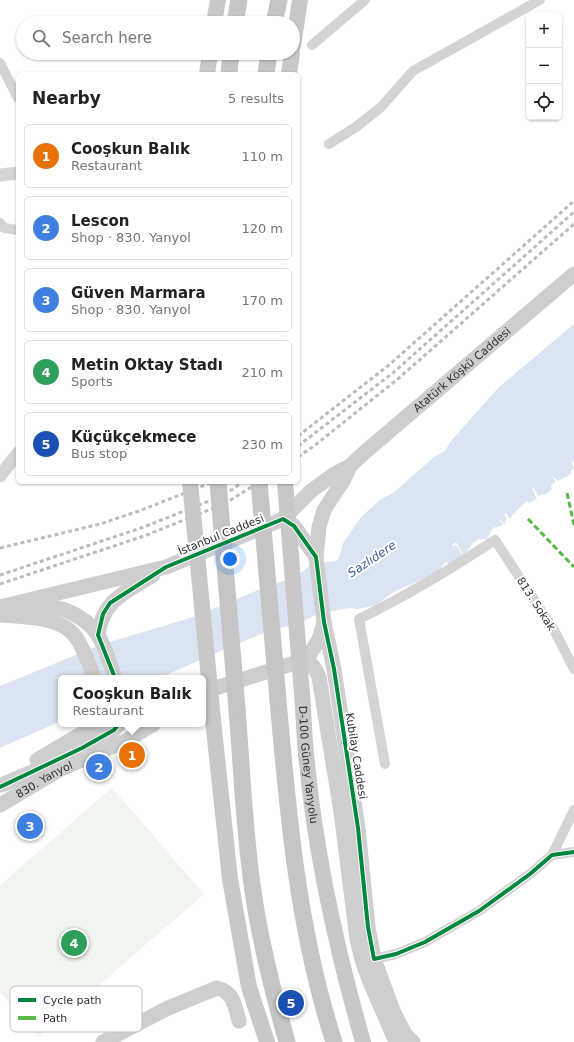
<!DOCTYPE html>
<html lang="en">
<head>
<meta charset="utf-8">
<style>
  :root { --surface:#fff; --page:#f6f6f6; --text:#222; --muted:#767676; --line:#e0e0e0; --accent:#787878 }
  body { margin:0; font-family:"DejaVu Sans",sans-serif; background:var(--page); color:var(--text) }
  .controls { position:absolute; right:12px; top:12px; display:grid; overflow:hidden; border-radius:6px; box-shadow:0 1px 3px #0004 }
  .controls button { width:36px; height:36px; display:grid; place-items:center; padding:0; border:0; border-bottom:1px solid var(--line); background:var(--surface); color:var(--text); font:20px sans-serif }
  .you { position:absolute; left:230px; top:559px; width:14px; height:14px; margin:-10px; border:3px solid #fff; border-radius:50%; background:#1a73e8; box-shadow:0 0 0 6px #1a73e833 }
  .badge { display:grid; place-items:center; width:26px; height:26px; border-radius:50%; background:var(--accent); color:#fff; font-size:13px; font-weight:700 }
  .pin { position:absolute; translate:-50% -50%; border:2px solid #fff; box-shadow:0 1px 4px #0006 }
  .popup { position:absolute; left:58px; top:675px; width:148px; height:52px; box-sizing:border-box; display:grid; place-content:center; border-radius:6px; background:var(--surface); filter:drop-shadow(0 1px 3px #0005); font-size:13px; white-space:nowrap; color:var(--muted) }
  .popup b { font-size:15px; color:var(--text) }
  .popup::after { content:''; position:absolute; left:50%; top:100%; margin-left:-8px; border:8px solid transparent; border-top-color:var(--surface) }
  .list { margin:0; padding:0; list-style:none }
  h2 { display:flex; justify-content:space-between; align-items:center; height:52px; margin:0; padding:0 16px; font-size:17px }
  h2 small { font-size:13px; font-weight:400; color:var(--muted) }
  .list li { display:grid; grid-template-columns:26px 1fr auto; gap:12px; align-items:center; box-sizing:border-box; height:64px; margin:0 8px 8px; padding:0 8px; border:1px solid var(--line); border-radius:6px }
  .list b { display:block; font-size:15px; white-space:nowrap }
  .list p { margin:0; font-size:13px; white-space:nowrap; color:var(--muted) }
  .list em { font-size:13px; font-style:normal; color:var(--muted) }
  .icon { flex:none; width:22px; height:22px; fill:none; stroke:currentColor; stroke-width:2; stroke-linecap:round; stroke-linejoin:round }
  .map { position:relative; flex:none; width:574px; height:1042px; overflow:hidden }
  .search { position:absolute; background:var(--surface); box-shadow:0 1px 3px #0004; left:16px; top:16px; width:284px; height:44px; display:flex; align-items:center; gap:10px; box-sizing:border-box; padding:0 14px; border-radius:22px; color:var(--muted); font-size:15px }
  .panel { position:absolute; background:var(--surface); box-shadow:0 1px 3px #0004; left:16px; top:72px; width:284px; height:412px; border-radius:6px }
  .map>svg:first-child { display:block }
  .green { fill:#f0f5ed }
  .water { fill:#dbe4f2 }
  .lines { fill:none; stroke-linecap:round; stroke-linejoin:round }
  .minor { stroke:#d4d4d4; stroke-width:10 }
  .tertiary { stroke:#d4d4d4; stroke-width:13 }
  .secondary { stroke:#cecece; stroke-width:15 }
  .primary { stroke:#c8c8c8; stroke-width:16 }
  .trunk { stroke:#c5c5c5; stroke-width:17 }
  .rail { stroke:#bcbcbc; stroke-width:3; stroke-dasharray:4 3; stroke-linecap:butt }
  .primary-bridge { stroke:#c8c8c8; stroke-width:16 }
  .trunk-bridge { stroke:#c5c5c5; stroke-width:17 }
  .quiet { stroke:#58b947; stroke-width:3; stroke-dasharray:6 3; stroke-linecap:butt }
  .cycleway-casing { stroke:#fff; stroke-width:6 }
  .cycleway { stroke:#00873e; stroke-width:4 }
  .labels { text-anchor:middle; dominant-baseline:central; stroke-width:4; stroke-linejoin:round; paint-order:stroke }
  .street-label { font-size:11px; fill:#303030; stroke:#fff }
  .water-label { font-size:12px; font-style:italic; fill:#3f6092; stroke:#fff }
  .key { fill:#fff; stroke:#c1c1c1; stroke-width:1 }
  .key-label { font-size:11px; fill:#303030 }
</style>
</head>
<body>
<div class="map">
<svg width="574" height="1042" viewBox="0 0 574 1042">
  <rect width="100%" height="100%" fill="#fff"/>
  <polygon class="green" points="112,788 204,894 39,1037 0,992 0,885"/>
  <path class="water" d="M 574,324 L 574,462 L 571,461 L 574,468 L 571,471 L 571,474 L 558,481 L 551,475 L 556,482 L 550,486 L 552,488 C 549,494 544,494 538,496 L 534,488 L 532,488 L 537,499 L 529,503 L 527,501 L 513,514 L 510,519 L 506,513 L 504,515 L 507,519 L 505,520 L 506,522 L 504,524 L 500,519 L 499,519 L 503,525 L 493,528 L 487,539 L 479,539 L 473,543 L 464,556 L 456,542 L 452,545 L 453,546 L 456,545 L 463,556 L 450,565 L 446,562 L 441,567 L 444,569 L 392,593 L 376,605 L 358,609 L 349,608 L 317,614 L 302,622 L 266,632 L 223,650 L 159,678 L 61,678 L 61,721 L 0,748 L 0,686 L 100,645 L 193,617 L 263,588 L 297,576 L 312,564 L 336,561 L 339,558 L 343,543 L 361,517 L 380,500 L 393,493 L 434,457 L 445,451 L 450,442 L 499,387 Z"/>
  <g class="lines">
    <g class="minor">
      <polyline points="312,45 365,0"/>
      <polyline points="0,63 18,98"/>
      <polyline points="329,144 356,127 381,107 413,71 540,0"/>
      <polyline points="0,223 4,228 18,230"/>
      <path d="M 385,764 L 359,619 C 406,596 451,569 495,540 L 554,630 L 574,669"/>
      <polyline points="552,855 574,810"/>
      <polyline points="374,959 396,954 425,942 479,911 530,874 552,855 574,852"/>
    </g>
    <g class="tertiary">
      <polyline points="0,175 18,173"/>
      <polyline points="0,476 18,453"/>
    </g>
    <g class="secondary">
      <polyline points="350,466 343,481 324,510 319,527 316,557 324,622 334,669 358,828 368,927 374,959 394,1013 405,1034 413,1042"/>
      <polyline points="283,519 294,526 316,557"/>
      <path d="M 31,606 C 56,603 84,614 98,635 C 106,648 110,665 115,678"/>
      <path id="s1" d="M 0,607 L 166,567 L 283,519 L 311,491 L 333,475 L 350,466 L 365,452 L 574,274"/>
      <path d="M 0,615 C 23,617 60,616 75,636 C 84,648 89,664 94,678"/>
      <path d="M 98,635 C 103,599 125,593 153,575"/>
      <polyline points="307,659 315,669 319,677 341,812 357,939 362,960 370,982 396,1042"/>
      <polyline points="203,692 307,659 319,639 324,622"/>
      <polyline points="37,760 98,724"/>
      <path d="M 2,785 C 28,773 104,744 119,724"/>
      <path id="s2" d="M 0,805 L 59,770 L 127,740 L 154,724"/>
      <path d="M 103,1042 L 168,1008 L 217,988 C 234,992 235,1007 239,1021"/>
    </g>
    <g class="primary">
      <polyline points="214,23 218,0"/>
      <polyline points="293,46 300,0"/>
      <polyline points="207,74 210,53"/>
      <polyline points="289,74 292,53"/>
      <path id="s3" d="M 302,694 C 304,717 304,740 307,763 C 316,858 337,951 363,1042"/>
      <polyline points="213,720 230,879 249,987 267,1042"/>
    </g>
    <g class="trunk">
      <polyline points="235,23 239,0"/>
      <polyline points="274,23 279,0"/>
      <polyline points="229,74 231,53"/>
      <polyline points="266,74 269,53"/>
      <path d="M 278,700 C 288,815 298,931 334,1042"/>
      <path d="M 237,709 C 242,770 244,831 253,891 C 260,942 273,992 287,1042"/>
    </g>
    <g class="rail">
      <polyline points="298,436 389,365 574,201"/>
      <polyline points="298,446 394,372 574,212"/>
      <polyline points="298,457 314,446 399,378 574,224"/>
      <polyline points="0,548 100,524 139,511 213,482"/>
      <polyline points="0,575 144,527 224,495 243,482"/>
      <polyline points="0,584 147,535 226,503 259,482"/>
    </g>
    <g class="primary-bridge">
      <polyline points="190,482 213,720"/>
      <polyline points="285,482 302,694"/>
    </g>
    <g class="trunk-bridge">
      <polyline points="218,482 237,709"/>
      <polyline points="259,482 278,700"/>
    </g>
    <g class="quiet">
      <polyline points="567,493 574,525"/>
      <polyline points="528,519 574,567"/>
    </g>
    <g class="cycleway-casing">
      <g id="cycleway">
        <polyline points="115,678 98,635 103,614 110,603 166,567 283,519 294,526 316,557 324,622 334,669 358,828 368,927 374,959 396,954 425,942 479,911 530,874 552,855 574,852"/>
        <polyline points="0,787 82,748 114,730 119,724"/>
      </g>
    </g>
    <use href="#cycleway" class="cycleway"/>
  </g>
  <g class="labels">
    <g class="street-label">
      <text stroke="none"><textPath href="#s1" startOffset="531">Atatürk Köşkü Caddesi</textPath></text>
      <text transform="translate(221 535) rotate(-22)">İstanbul Caddesi</text>
      <text transform="translate(536 604) rotate(57)">813. Sokak</text>
      <text transform="translate(356 756) rotate(81)">Kubilay Caddesi</text>
      <text stroke="none"><textPath href="#s3" startOffset="71">D-100 Güney Yanyolu</textPath></text>
      <text stroke="none"><textPath href="#s2" startOffset="51">830. Yanyol</textPath></text>
    </g>
    <g class="water-label">
      <text transform="translate(372 559) rotate(-34)">Sazlıdere</text>
    </g>
  </g>
  <rect x="10" y="986" width="132" height="46" rx="6" class="key"/>
  <rect x="18" y="998" width="18" height="4" fill="#00873e"/>
  <rect x="18" y="1016" width="18" height="4" fill="#58b947"/>
  <g class="key-label">
    <text x="43" y="1004">Cycle path</text>
    <text x="43" y="1022">Path</text>
  </g>
</svg>
<div class="controls">
<button>+</button>
<button>−</button>
<button><svg class="icon" aria-label="locate" viewBox="0 0 24 24"><circle cx="12" cy="12" r="6"/><path d="M12 2v4M12 18v4M2 12h4M18 12h4"/></svg></button>
</div>
<div class="you"></div>
<div class="pin badge" style="left:132px;top:755px;background:#e8710a">1</div>
<div class="popup"><b>Cooşkun Balık</b>Restaurant</div>
<div class="pin badge" style="left:99px;top:767px;background:#3f7fe0">2</div>
<div class="pin badge" style="left:30px;top:826px;background:#3f7fe0">3</div>
<div class="pin badge" style="left:74px;top:943px;background:#2e9e5b">4</div>
<div class="pin badge" style="left:291px;top:1003px;background:#1a4fb4">5</div>
<div class="search"><svg class="icon" aria-label="search" viewBox="0 0 24 24"><circle cx="10" cy="10" r="6"/><path d="M15 15l6 6"/></svg>Search here</div>
<section class="panel">
<h2>Nearby<small>5 results</small></h2>
<ul class="list">
<li><span class="badge" style="background:#e8710a">1</span><div><b>Cooşkun Balık</b><p>Restaurant</p></div><em>110 m</em></li>
<li><span class="badge" style="background:#3f7fe0">2</span><div><b>Lescon</b><p>Shop · 830. Yanyol</p></div><em>120 m</em></li>
<li><span class="badge" style="background:#3f7fe0">3</span><div><b>Güven Marmara</b><p>Shop · 830. Yanyol</p></div><em>170 m</em></li>
<li><span class="badge" style="background:#2e9e5b">4</span><div><b>Metin Oktay Stadı</b><p>Sports</p></div><em>210 m</em></li>
<li><span class="badge" style="background:#1a4fb4">5</span><div><b>Küçükçekmece</b><p>Bus stop</p></div><em>230 m</em></li>
</ul>
</section>
</div>
</body>
</html>
